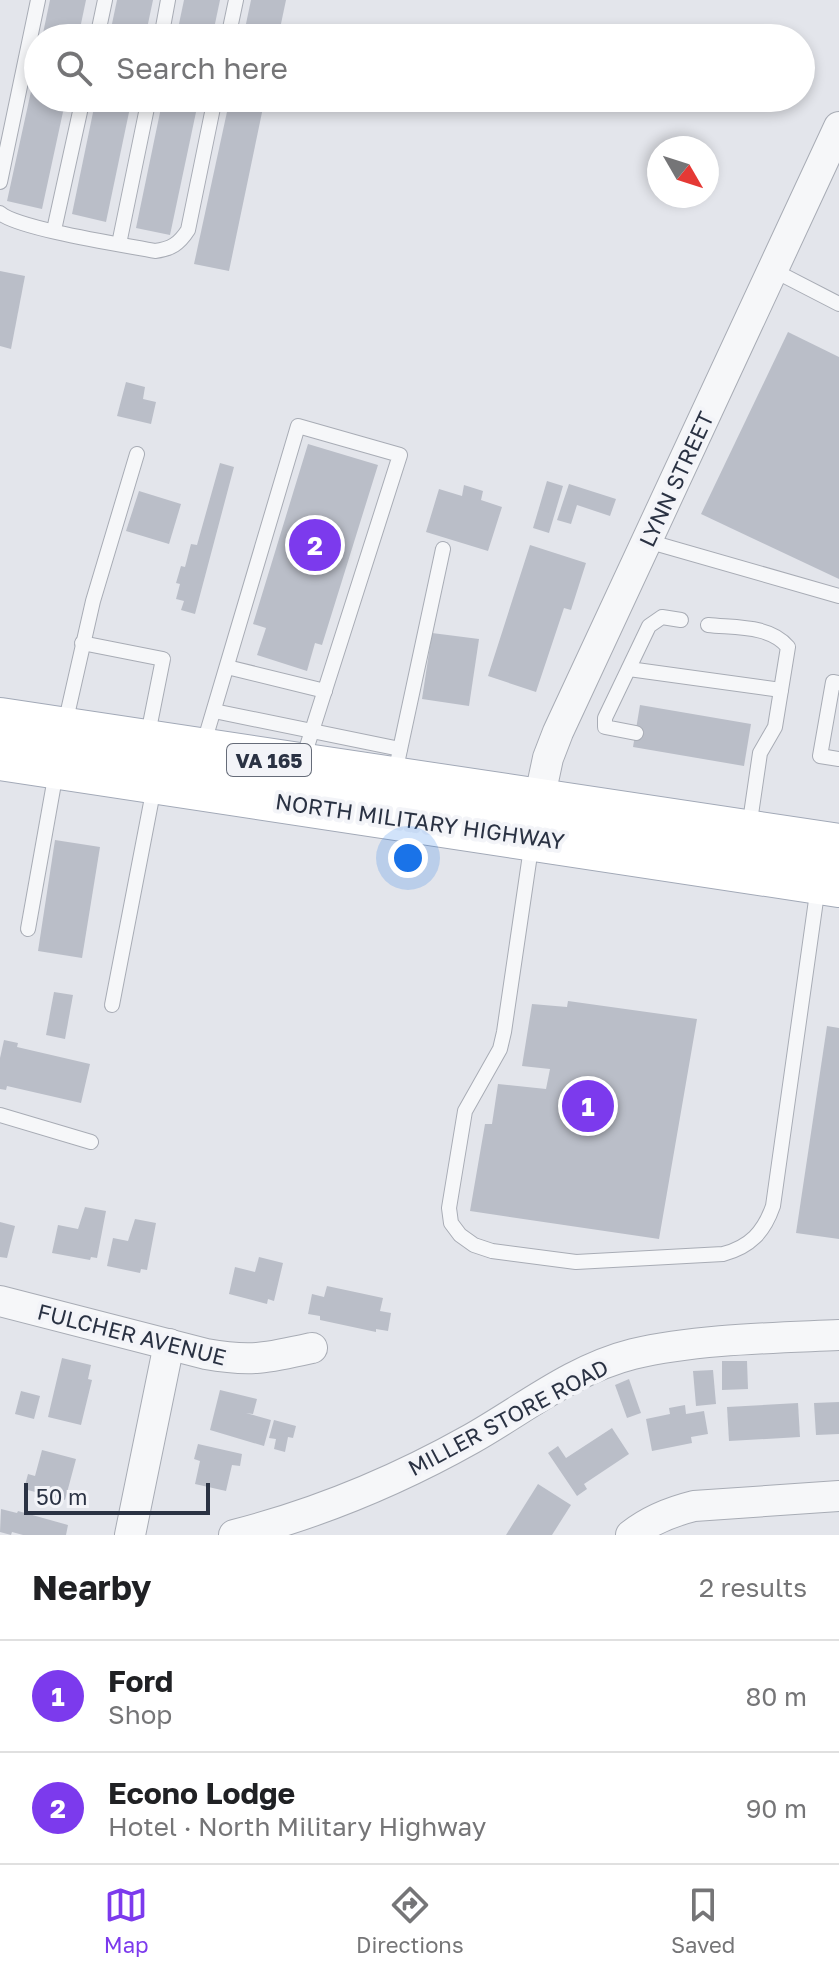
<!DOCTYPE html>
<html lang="en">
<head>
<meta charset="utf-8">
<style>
  :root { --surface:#fff; --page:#f6f6f6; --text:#202124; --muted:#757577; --line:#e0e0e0; --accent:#7c3aed }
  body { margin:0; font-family:"Golos Text",sans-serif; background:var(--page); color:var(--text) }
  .compass { position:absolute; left:647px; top:136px; width:72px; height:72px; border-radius:50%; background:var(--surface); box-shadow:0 4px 12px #0003; rotate:129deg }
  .scale { position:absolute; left:24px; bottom:20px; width:186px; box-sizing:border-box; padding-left:8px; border:4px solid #2a3243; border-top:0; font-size:22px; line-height:28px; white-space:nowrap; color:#2a3243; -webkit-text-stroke:6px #f3f4f8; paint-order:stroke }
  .you { position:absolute; left:408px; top:858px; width:28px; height:28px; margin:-20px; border:6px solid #fff; border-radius:50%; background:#1a73e8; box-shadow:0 0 0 12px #1a73e833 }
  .badge { display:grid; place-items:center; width:52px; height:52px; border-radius:50%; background:var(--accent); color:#fff; font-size:26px; font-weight:700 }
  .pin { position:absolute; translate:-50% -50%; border:4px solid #fff; box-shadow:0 2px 8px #0006 }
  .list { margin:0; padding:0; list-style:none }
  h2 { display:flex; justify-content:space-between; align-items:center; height:104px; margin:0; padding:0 32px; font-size:34px }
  h2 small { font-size:26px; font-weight:400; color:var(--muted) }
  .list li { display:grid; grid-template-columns:52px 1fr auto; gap:24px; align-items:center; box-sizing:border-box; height:112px; padding:0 32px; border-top:2px solid var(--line) }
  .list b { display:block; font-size:30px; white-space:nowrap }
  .list p { margin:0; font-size:26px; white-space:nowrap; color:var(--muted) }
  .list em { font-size:26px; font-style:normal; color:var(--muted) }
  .icon { flex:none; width:44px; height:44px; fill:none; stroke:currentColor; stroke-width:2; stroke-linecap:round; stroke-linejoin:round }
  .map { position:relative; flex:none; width:839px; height:1535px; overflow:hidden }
  .search { position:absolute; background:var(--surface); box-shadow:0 4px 12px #0003; left:24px; right:24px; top:24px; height:88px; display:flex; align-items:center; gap:20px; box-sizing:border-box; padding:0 28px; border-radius:44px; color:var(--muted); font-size:30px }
  .sheet { height:328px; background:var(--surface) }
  nav { display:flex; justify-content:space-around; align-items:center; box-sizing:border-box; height:112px; border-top:2px solid var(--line); background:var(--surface); font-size:22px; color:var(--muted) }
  nav a { display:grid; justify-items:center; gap:4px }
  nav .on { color:var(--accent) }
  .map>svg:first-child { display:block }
  .building { fill:#babec8 }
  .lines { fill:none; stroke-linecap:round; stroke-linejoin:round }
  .lane-casing { stroke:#a8acb5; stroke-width:16 }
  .street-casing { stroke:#a8acb5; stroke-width:32 }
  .primary-casing { stroke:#a2a9b7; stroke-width:46 }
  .lane { stroke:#f6f7f9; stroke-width:14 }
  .street { stroke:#f6f7f9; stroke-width:30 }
  .primary { stroke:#fff; stroke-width:44 }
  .labels { text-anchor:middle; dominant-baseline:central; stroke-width:8; stroke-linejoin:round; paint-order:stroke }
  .shield { fill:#f3f4f8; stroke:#666c79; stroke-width:2 }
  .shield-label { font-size:20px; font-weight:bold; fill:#2a3243 }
  .street-label { font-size:22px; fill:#2a3243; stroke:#f3f4f8 }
</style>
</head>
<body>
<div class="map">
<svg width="839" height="1535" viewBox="0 0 839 1535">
  <rect width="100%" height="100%" fill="#e3e5eb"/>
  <g class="building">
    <polygon points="50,0 86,0 78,38 42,38"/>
    <polygon points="117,0 153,0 145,38 109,38"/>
    <polygon points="184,0 220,0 212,38 176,38"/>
    <polygon points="251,0 286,0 278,38 243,38"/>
    <polygon points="37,64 38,98 66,98 42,209 7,201"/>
    <polygon points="96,98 132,98 106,222 72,214"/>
    <polygon points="163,98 199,98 170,235 136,228"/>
    <polygon points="230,98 265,98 229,271 194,264"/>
    <polygon points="0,271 25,276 11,349 0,346"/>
    <polygon points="788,332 839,357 839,579 701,514"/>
    <polygon points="126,382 145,387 143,399 156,402 151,424 117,416"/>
    <polygon points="308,444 378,465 322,645 315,643 307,671 257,655 266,628 253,624"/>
    <polygon points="220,463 234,467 195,614 181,610 184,601 176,599 180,584 176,583 181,566 185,567 191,544 197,545"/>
    <polygon points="547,481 563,486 549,533 533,528"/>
    <polygon points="569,484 616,499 610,516 577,505 571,524 557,520"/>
    <polygon points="464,485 483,491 481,500 502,507 488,551 426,532 439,489 462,496"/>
    <polygon points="139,491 181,504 169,544 126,531"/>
    <polygon points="530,545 586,563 571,610 564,608 536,692 488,676"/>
    <polygon points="432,633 479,639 469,706 422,699"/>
    <polygon points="640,705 751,724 744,766 633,747"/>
    <polygon points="55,840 100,847 82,958 38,951"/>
    <polygon points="54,992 73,995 65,1039 46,1035"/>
    <polygon points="568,1001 697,1019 659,1239 470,1211 485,1124 492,1124 498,1084 546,1089 550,1069 522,1066 532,1004 567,1007"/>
    <polygon points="827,1026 839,1028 839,1239 796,1233"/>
    <polygon points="4,1040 18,1043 17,1047 90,1064 81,1103 7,1086 6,1090 0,1089 0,1058"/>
    <polygon points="85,1207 106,1211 97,1258 91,1257 90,1260 52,1253 58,1225 78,1229"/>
    <polygon points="135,1219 156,1223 147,1270 141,1269 140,1273 107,1266 113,1238 128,1241"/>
    <polygon points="0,1222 15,1226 7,1258 0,1257"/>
    <polygon points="259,1257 283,1263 274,1301 268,1299 267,1304 229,1294 235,1267 255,1272"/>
    <polygon points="327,1286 383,1298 380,1311 391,1313 388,1331 376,1329 376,1332 320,1320 320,1316 308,1314 312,1294 324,1297"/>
    <polygon points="62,1358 91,1365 88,1379 92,1380 81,1425 48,1417"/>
    <polygon points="722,1361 747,1361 748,1389 722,1390"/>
    <polygon points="713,1370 716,1404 696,1406 693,1371"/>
    <polygon points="629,1379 641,1413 627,1418 615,1385"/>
    <polygon points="220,1390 257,1399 253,1414 246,1413 271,1420 264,1446 210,1430"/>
    <polygon points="21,1391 40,1396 34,1419 15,1414"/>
    <polygon points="839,1402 839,1434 816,1435 814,1403"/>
    <polygon points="798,1403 800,1437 729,1441 727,1407"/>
    <polygon points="685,1405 686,1414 704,1411 708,1434 691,1437 692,1443 652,1451 646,1419 670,1414 669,1408"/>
    <polygon points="274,1420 296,1426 293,1438 288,1437 285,1452 274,1449 276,1439 269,1438"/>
    <polygon points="612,1428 629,1454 584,1484 587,1489 577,1496 548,1453 558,1446 566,1458"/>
    <polygon points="198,1444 242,1454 240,1466 232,1465 226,1491 195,1484 200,1461 194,1459"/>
    <polygon points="42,1450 76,1459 65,1500 24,1489 28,1474 35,1476"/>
    <polygon points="538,1484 571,1505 552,1535 506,1535"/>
    <polygon points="1,1509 17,1513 18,1511 68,1525 66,1535 23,1535 12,1532 11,1535 0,1532"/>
  </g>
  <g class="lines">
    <g class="lane-casing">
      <g id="lane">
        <polyline points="97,38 105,0"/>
        <polyline points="161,38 168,0"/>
        <polyline points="228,38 236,0"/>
        <polyline points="0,182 38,0"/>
        <path d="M 0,213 C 19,229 124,245 155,251 C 171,249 179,244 188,230 L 215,98"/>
        <polyline points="54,230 83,98"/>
        <polyline points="119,244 149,98"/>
        <polyline points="773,270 839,304"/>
        <polyline points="647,541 839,596"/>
        <path d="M 708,625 C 735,628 770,625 788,647 L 775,727 L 760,753 L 749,828"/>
        <polyline points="82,643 163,659 147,739"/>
        <polyline points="227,667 325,691"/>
        <polyline points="629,669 781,690"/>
        <polyline points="839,683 833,682 820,756 839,759"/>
        <polyline points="214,711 400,749"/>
        <polyline points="65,724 93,601 137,454"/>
        <polyline points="636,733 605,727 605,718 649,626 662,617 681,620"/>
        <polyline points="203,746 298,426 400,455 303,759"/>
        <polyline points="395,773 443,549"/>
        <path d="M 532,841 L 504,1032 L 500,1049 L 465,1111 L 449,1208 L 451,1223 L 460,1235 L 474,1245 L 492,1251 L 576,1262 L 723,1254 C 750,1247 764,1232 773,1206 L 818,886"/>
        <polyline points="28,929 56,772"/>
        <polyline points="112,1005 154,787"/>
        <polyline points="0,1115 91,1142"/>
      </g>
    </g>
    <g class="street-casing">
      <g id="street">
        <polyline points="535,819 548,758 558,732 839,127"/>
        <path d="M 0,1301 L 206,1354 C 251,1362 268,1358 312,1348"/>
        <polyline points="130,1535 169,1344"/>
        <path d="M 234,1535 C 316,1514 398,1480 471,1439 C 524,1409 573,1369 633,1354 C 697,1339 773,1338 839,1335"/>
        <path d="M 631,1535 C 650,1520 670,1512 694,1506 L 839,1496"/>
      </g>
    </g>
    <g class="primary-casing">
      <g id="primary">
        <polyline points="0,720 839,846"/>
        <polyline points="0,758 839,885"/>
      </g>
    </g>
    <use href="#lane" class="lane"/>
    <use href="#street" class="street"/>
    <use href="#primary" class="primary"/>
  </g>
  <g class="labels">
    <rect class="shield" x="227" y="744" width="84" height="32" rx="6"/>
    <g class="shield-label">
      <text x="269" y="760">VA 165</text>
    </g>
    <g class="street-label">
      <text transform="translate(676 479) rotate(-65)">LYNN STREET</text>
      <text transform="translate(420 821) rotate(8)">NORTH MILITARY HIGHWAY</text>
      <text transform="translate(132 1334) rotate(14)">FULCHER AVENUE</text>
      <text transform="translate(508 1417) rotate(-28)">MILLER STORE ROAD</text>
    </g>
  </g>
</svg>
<svg class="compass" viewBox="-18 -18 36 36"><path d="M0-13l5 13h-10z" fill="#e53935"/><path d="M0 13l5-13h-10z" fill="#757577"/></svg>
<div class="scale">50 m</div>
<div class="you"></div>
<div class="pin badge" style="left:588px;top:1106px">1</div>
<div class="pin badge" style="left:315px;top:545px">2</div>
<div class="search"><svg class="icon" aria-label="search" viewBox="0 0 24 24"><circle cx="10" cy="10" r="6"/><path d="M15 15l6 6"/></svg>Search here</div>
</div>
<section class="sheet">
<h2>Nearby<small>2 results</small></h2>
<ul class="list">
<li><span class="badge">1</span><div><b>Ford</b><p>Shop</p></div><em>80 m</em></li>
<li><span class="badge">2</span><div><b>Econo Lodge</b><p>Hotel · North Military Highway</p></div><em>90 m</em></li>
</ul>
</section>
<nav>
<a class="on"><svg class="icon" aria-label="map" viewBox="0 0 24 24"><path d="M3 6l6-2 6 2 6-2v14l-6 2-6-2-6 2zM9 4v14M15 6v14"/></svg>Map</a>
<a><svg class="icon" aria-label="directions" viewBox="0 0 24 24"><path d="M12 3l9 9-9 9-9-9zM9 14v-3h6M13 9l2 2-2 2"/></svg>Directions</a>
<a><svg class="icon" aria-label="saved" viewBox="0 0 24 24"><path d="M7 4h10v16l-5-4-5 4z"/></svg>Saved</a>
</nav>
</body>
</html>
